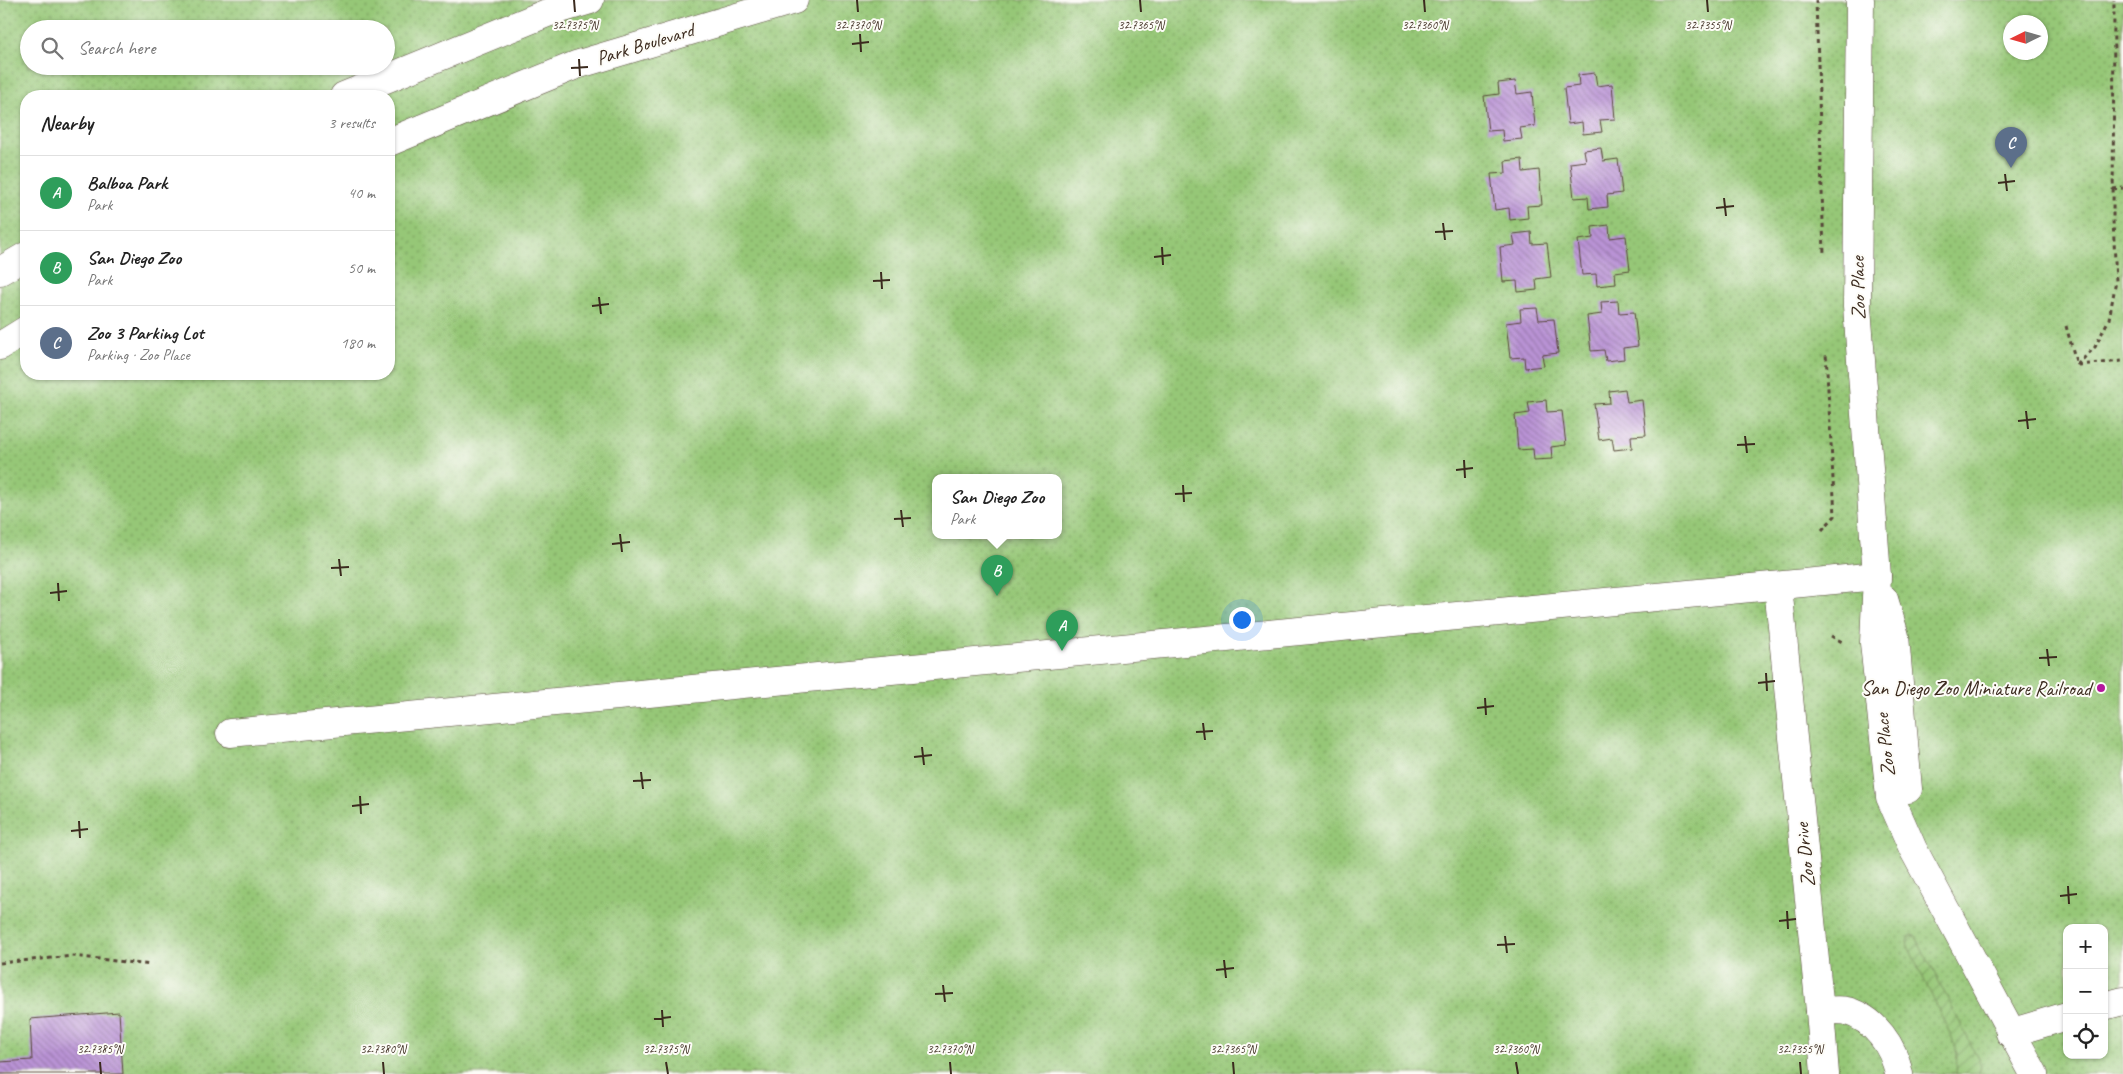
<!DOCTYPE html>
<html lang="en">
<head>
<meta charset="utf-8">
<style>
  :root { --surface:#fff; --page:#f6f6f6; --text:#222; --muted:#767676; --line:#e0e0e0; --accent:#b5179e }
  body { margin:0; font-family:Caveat,sans-serif; background:var(--page); color:var(--text) }
  .controls { position:absolute; right:15px; bottom:15px; display:grid; overflow:hidden; border-radius:10px; box-shadow:0 1px 4px #0004 }
  .controls button { width:45px; height:45px; display:grid; place-items:center; padding:0; border:0; border-bottom:1px solid var(--line); background:var(--surface); color:var(--text); font:25px sans-serif }
  .compass { position:absolute; left:2003px; top:15px; width:45px; height:45px; border-radius:50%; background:var(--surface); box-shadow:0 1px 4px #0004; rotate:265deg }
  .you { position:absolute; left:1241px; top:619px; width:18px; height:18px; margin:-12px; border:4px solid #fff; border-radius:50%; background:#1a73e8; box-shadow:0 0 0 8px #1a73e833 }
  .badge { display:grid; place-items:center; width:32px; height:32px; border-radius:50%; background:var(--accent); color:#fff; font-size:16px; font-weight:700 }
  .pin { position:absolute; translate:-50% -41px; filter:drop-shadow(0 1px 2px #0008) }
  .pin::after { content:''; position:absolute; top:26px; width:18px; height:15px; background:inherit; clip-path:polygon(0 0,100% 0,50% 100%) }
  .popup { position:absolute; left:932px; top:474px; width:130px; height:65px; box-sizing:border-box; display:grid; place-content:center; border-radius:10px; background:var(--surface); filter:drop-shadow(0 1px 4px #0005); font-size:16px; white-space:nowrap; color:var(--muted) }
  .popup b { font-size:19px; color:var(--text) }
  .popup::after { content:''; position:absolute; left:50%; top:100%; margin-left:-10px; border:10px solid transparent; border-top-color:var(--surface) }
  .list { margin:0; padding:0; list-style:none }
  h2 { display:flex; justify-content:space-between; align-items:center; height:65px; margin:0; padding:0 20px; font-size:21px }
  h2 small { font-size:16px; font-weight:400; color:var(--muted) }
  .list li { display:grid; grid-template-columns:32px 1fr auto; gap:15px; align-items:center; box-sizing:border-box; height:75px; padding:0 20px; border-top:1px solid var(--line) }
  .list b { display:block; font-size:19px; white-space:nowrap }
  .list p { margin:0; font-size:16px; white-space:nowrap; color:var(--muted) }
  .list em { font-size:16px; font-style:normal; color:var(--muted) }
  .icon { flex:none; width:28px; height:28px; fill:none; stroke:currentColor; stroke-width:2; stroke-linecap:round; stroke-linejoin:round }
  .map { position:relative; flex:none; width:2123px; height:1074px; overflow:hidden }
  .search { position:absolute; background:var(--surface); box-shadow:0 1px 4px #0004; left:20px; top:20px; width:375px; height:55px; display:flex; align-items:center; gap:12px; box-sizing:border-box; padding:0 18px; border-radius:28px; color:var(--muted); font-size:19px }
  .panel { position:absolute; background:var(--surface); box-shadow:0 1px 4px #0004; left:20px; top:90px; width:375px; height:290px; border-radius:20px }
  .map>svg:first-child { display:block }
  .park { fill:url(#park-dots); stroke:#68784a; fill-rule:evenodd }
  .garden { fill:url(#garden-furrows); stroke:#68784a }
  .building { fill:url(#building-back-hatch) }
  .lines { fill:none; stroke-linecap:round; stroke-linejoin:round }
  .street-casing { stroke:#574739; stroke-width:29 }
  .primary-casing { stroke:#574739; stroke-width:29 }
  .path { stroke:#574739; stroke-width:3; stroke-dasharray:4 4; stroke-linecap:butt }
  .street { stroke:#fff; stroke-width:28 }
  .primary { stroke:#fff; stroke-width:28 }
  .ticks { fill:none; stroke:#3b2a1e; stroke-width:2 }
  .poi-dot { fill:#b5179e; stroke:#fdfcf7; stroke-width:2 }
  .labels { text-anchor:middle; dominant-baseline:central; stroke-width:4; stroke-linejoin:round; paint-order:stroke }
  .street-label { font-size:20px; fill:#3b2a1e; stroke:#fdfcf7 }
  .poi-label { font-size:20px; fill:#3b2a1e; stroke:#fdfcf7; text-anchor:end }
  .ticks-label { font-size:12px; text-anchor:middle; fill:#3b2a1e; stroke:#fdfcf7; stroke-width:4; stroke-linejoin:round; paint-order:stroke }
</style>
</head>
<body>
<div class="map">
<svg width="2123" height="1074" viewBox="0 0 2123 1074">
  <defs>
    <pattern id="park-dots" width="8" height="8" patternUnits="userSpaceOnUse" patternTransform="scale(1.25)"><rect width="8" height="8" fill="#96c777"/><path d="M2 2h.1M6 6h.1" fill="none" stroke="#7ca261" stroke-width="1.8" stroke-linecap="round"/></pattern>
    <pattern id="garden-furrows" width="10" height="10" patternUnits="userSpaceOnUse" patternTransform="scale(1.25)"><rect width="10" height="10" fill="#96c777"/><path d="M-1 1l2-2M0 10L10 0M9 11l2-2" fill="none" stroke="#7ca261"/></pattern>
    <pattern id="building-back-hatch" width="6" height="6" patternUnits="userSpaceOnUse" patternTransform="scale(1.25)"><rect width="6" height="6" fill="#b993d5"/><path d="M-1 5l2 2M0 0l6 6M5-1l2 2" fill="none" stroke="#9878ac"/></pattern>
  </defs>
  <rect width="100%" height="100%" fill="#fdfcf7"/>
  <filter id="ink" filterUnits="userSpaceOnUse"><feTurbulence type="fractalNoise" baseFrequency=".02" numOctaves="2"/><feDisplacementMap in="SourceGraphic" scale="10" xChannelSelector="R" yChannelSelector="G"/><feConvolveMatrix kernelMatrix="1 2 1 2 8 2 1 2 1" color-interpolation-filters="sRGB"/></filter>
  <filter id="wash" filterUnits="userSpaceOnUse"><feTurbulence type="fractalNoise" baseFrequency=".0096" numOctaves="4" result="noise"/><feDisplacementMap in="SourceGraphic" scale="20" xChannelSelector="R" yChannelSelector="G"/><feGaussianBlur stdDeviation="1.12" result="paint"/><feColorMatrix in="noise" values="0 0 0 0 0 0 0 0 0 0 0 0 0 0 0 0 0 1.4 0 .05"/><feComposite in="paint" operator="in"/></filter>
  <g filter="url(#wash)">
    <rect width="100%" height="100%" fill="#f4ebd5"/>
    <path class="park" d="M 0,0 L 2123,0 L 2123,1074 L 0,1074 ZM 2010,22 L 2040,22 L 2040,52 L 2010,52 ZM 29,29 L 386,29 L 386,66 L 29,66 ZM 26,96 L 389,96 L 389,374 L 26,374 ZM 936,477 L 1058,477 L 1058,535 L 936,535 ZM 2067,928 L 2104,928 L 2104,1055 L 2067,1055 Z"/>
    <polygon class="garden" points="1915,935 1979,1060 1981,1066 1979,1074 1956,1074 1957,1054 1952,1038 1908,946 1907,941 1910,936"/>
    <g id="blocks">
      <g class="building">
        <polygon points="1595,73 1597,86 1612,84 1615,119 1600,120 1602,132 1583,134 1582,122 1568,124 1564,88 1579,86 1578,75"/>
        <polygon points="1515,81 1517,94 1532,92 1535,126 1520,128 1522,139 1503,141 1502,130 1488,131 1484,96 1499,94 1498,83"/>
        <polygon points="1601,148 1603,161 1618,159 1622,193 1607,195 1608,207 1589,209 1588,197 1574,198 1570,163 1586,161 1584,150"/>
        <polygon points="1522,159 1523,172 1539,170 1542,205 1527,206 1528,218 1510,220 1509,208 1495,210 1491,174 1506,173 1505,161"/>
        <polygon points="1609,225 1610,238 1626,236 1630,270 1615,272 1616,284 1597,286 1596,274 1582,275 1578,240 1593,238 1592,227"/>
        <polygon points="1531,232 1532,244 1547,243 1551,277 1536,279 1537,290 1518,292 1517,281 1503,282 1500,247 1515,245 1513,234"/>
        <polygon points="1618,301 1619,313 1634,312 1638,346 1623,348 1624,359 1606,361 1604,350 1591,351 1587,316 1602,314 1601,302"/>
        <polygon points="1537,308 1539,320 1554,319 1558,353 1542,355 1544,366 1525,368 1524,357 1510,358 1506,323 1521,321 1520,309"/>
        <polygon points="1625,389 1627,402 1642,400 1646,435 1631,436 1632,448 1614,450 1612,438 1599,440 1594,404 1610,403 1609,391"/>
        <polygon points="1546,400 1547,412 1562,411 1566,445 1551,447 1552,459 1534,460 1533,449 1518,450 1515,415 1530,413 1528,402"/>
        <polygon points="119,1012 123,1074 0,1074 0,1062 32,1060 30,1019"/>
      </g>
    </g>
  </g>
  <g filter="url(#ink)">
    <use href="#blocks" fill-opacity="0" stroke="#574739" stroke-width="1"/>
    <g class="lines">
      <g class="street-casing">
        <g id="street">
          <polyline points="1860,0 1857,306 1877,576 1874,643 1890,797 1913,849 2034,1074"/>
          <path d="M 1778,586 L 1820,1011 C 1828,1011 1839,1009 1847,1011 C 1875,1019 1894,1047 1899,1074"/>
          <polyline points="1884,599 1895,636 1908,789"/>
          <polyline points="230,733 1877,576"/>
          <polyline points="2104,1006 2123,1001"/>
          <polyline points="1820,1011 1825,1074"/>
          <polyline points="2010,1033 2067,1016"/>
        </g>
      </g>
      <g class="primary-casing">
        <g id="primary">
          <polyline points="344,96 547,13 590,0"/>
          <polyline points="389,142 576,65 794,0"/>
          <polyline points="0,271 26,256"/>
          <polyline points="0,346 26,330"/>
        </g>
      </g>
      <g class="path">
        <polyline points="1816,0 1824,254"/>
        <polyline points="2113,189 2123,188"/>
        <polyline points="2066,326 2077,365"/>
        <polyline points="2077,365 2095,347 2109,319 2116,281 2113,221 2114,0"/>
        <polyline points="2078,365 2123,361"/>
        <polyline points="1822,530 1835,516 1826,353"/>
        <polyline points="1831,636 1844,643"/>
        <polyline points="0,963 73,956 151,965"/>
      </g>
      <use href="#street" class="street"/>
      <use href="#primary" class="primary"/>
    </g>
  </g>
  <path class="ticks" d="M 574,0 L 575,12M 857,0 L 858,12M 1140,0 L 1141,12M 1424,0 L 1425,12M 1707,0 L 1708,12M 860,34 L 861,52M 852,44 L 869,42M 579,59 L 580,76M 571,68 L 588,67M 2005,174 L 2007,191M 1998,183 L 2015,181M 1724,198 L 1726,216M 1716,208 L 1734,206M 1443,223 L 1445,240M 1435,232 L 1453,231M 1162,247 L 1163,265M 1154,257 L 1171,255M 881,272 L 882,289M 873,281 L 890,280M 599,297 L 601,314M 592,306 L 609,304M 2026,411 L 2028,429M 2018,421 L 2036,419M 1745,436 L 1747,453M 1737,445 L 1755,444M 1464,460 L 1465,478M 1456,470 L 1473,468M 1183,485 L 1184,502M 1175,494 L 1192,493M 901,510 L 903,527M 894,519 L 911,518M 620,534 L 622,552M 612,544 L 630,542M 339,559 L 341,576M 331,568 L 349,567M 58,583 L 59,601M 50,593 L 67,591M 2047,649 L 2049,666M 2039,658 L 2057,657M 1766,673 L 1767,691M 1758,683 L 1775,681M 1485,698 L 1486,715M 1477,708 L 1494,706M 1203,723 L 1205,740M 1196,732 L 1213,731M 922,747 L 924,765M 914,757 L 932,755M 641,772 L 643,789M 633,781 L 651,780M 360,796 L 361,814M 352,806 L 369,804M 79,821 L 80,838M 71,831 L 88,829M 2068,886 L 2069,904M 2060,896 L 2077,894M 1787,911 L 1788,929M 1779,921 L 1796,919M 1505,936 L 1507,953M 1497,945 L 1515,944M 1224,960 L 1226,978M 1216,970 L 1234,968M 943,985 L 945,1002M 935,994 L 953,993M 662,1010 L 663,1027M 654,1019 L 671,1017M 100,1062 L 101,1074M 383,1062 L 384,1074M 666,1062 L 668,1074M 950,1062 L 951,1074M 1233,1062 L 1234,1074M 1516,1062 L 1518,1074M 1800,1062 L 1801,1074"/>
  <circle class="poi-dot" cx="2101" cy="688" r="5"/>
  <g class="labels">
    <g class="street-label">
      <text transform="translate(645 44) rotate(-17)">Park Boulevard</text>
      <text transform="translate(1858 288) rotate(-91)">Zoo Place</text>
      <text transform="translate(1885 745) rotate(-96)">Zoo Place</text>
      <text transform="translate(1805 855) rotate(-96)">Zoo Drive</text>
    </g>
    <g class="poi-label">
      <text x="2091" y="688">San Diego Zoo Miniature Railroad</text>
    </g>
  </g>
  <g class="ticks-label">
    <text x="575" y="29">32.7375°N</text>
    <text x="858" y="29">32.7370°N</text>
    <text x="1141" y="29">32.7365°N</text>
    <text x="1425" y="29">32.7360°N</text>
    <text x="1708" y="29">32.7355°N</text>
    <text x="100" y="1053">32.7385°N</text>
    <text x="383" y="1053">32.7380°N</text>
    <text x="666" y="1053">32.7375°N</text>
    <text x="950" y="1053">32.7370°N</text>
    <text x="1233" y="1053">32.7365°N</text>
    <text x="1516" y="1053">32.7360°N</text>
    <text x="1800" y="1053">32.7355°N</text>
  </g>
</svg>
<div class="controls">
<button>+</button>
<button>−</button>
<button><svg class="icon" aria-label="locate" viewBox="0 0 24 24"><circle cx="12" cy="12" r="6"/><path d="M12 2v4M12 18v4M2 12h4M18 12h4"/></svg></button>
</div>
<svg class="compass" viewBox="-18 -18 36 36"><path d="M0-13l5 13h-10z" fill="#e53935"/><path d="M0 13l5-13h-10z" fill="#767676"/></svg>
<div class="you"></div>
<div class="pin badge" style="left:1062px;top:651px;background:#2e9e5b">A</div>
<div class="pin badge" style="left:997px;top:596px;background:#2e9e5b">B</div>
<div class="popup"><b>San Diego Zoo</b>Park</div>
<div class="pin badge" style="left:2011px;top:168px;background:#5c6f8a">C</div>
<div class="search"><svg class="icon" aria-label="search" viewBox="0 0 24 24"><circle cx="10" cy="10" r="6"/><path d="M15 15l6 6"/></svg>Search here</div>
<section class="panel">
<h2>Nearby<small>3 results</small></h2>
<ul class="list">
<li><span class="badge" style="background:#2e9e5b">A</span><div><b>Balboa Park</b><p>Park</p></div><em>40 m</em></li>
<li><span class="badge" style="background:#2e9e5b">B</span><div><b>San Diego Zoo</b><p>Park</p></div><em>50 m</em></li>
<li><span class="badge" style="background:#5c6f8a">C</span><div><b>Zoo 3 Parking Lot</b><p>Parking · Zoo Place</p></div><em>180 m</em></li>
</ul>
</section>
</div>
</body>
</html>
